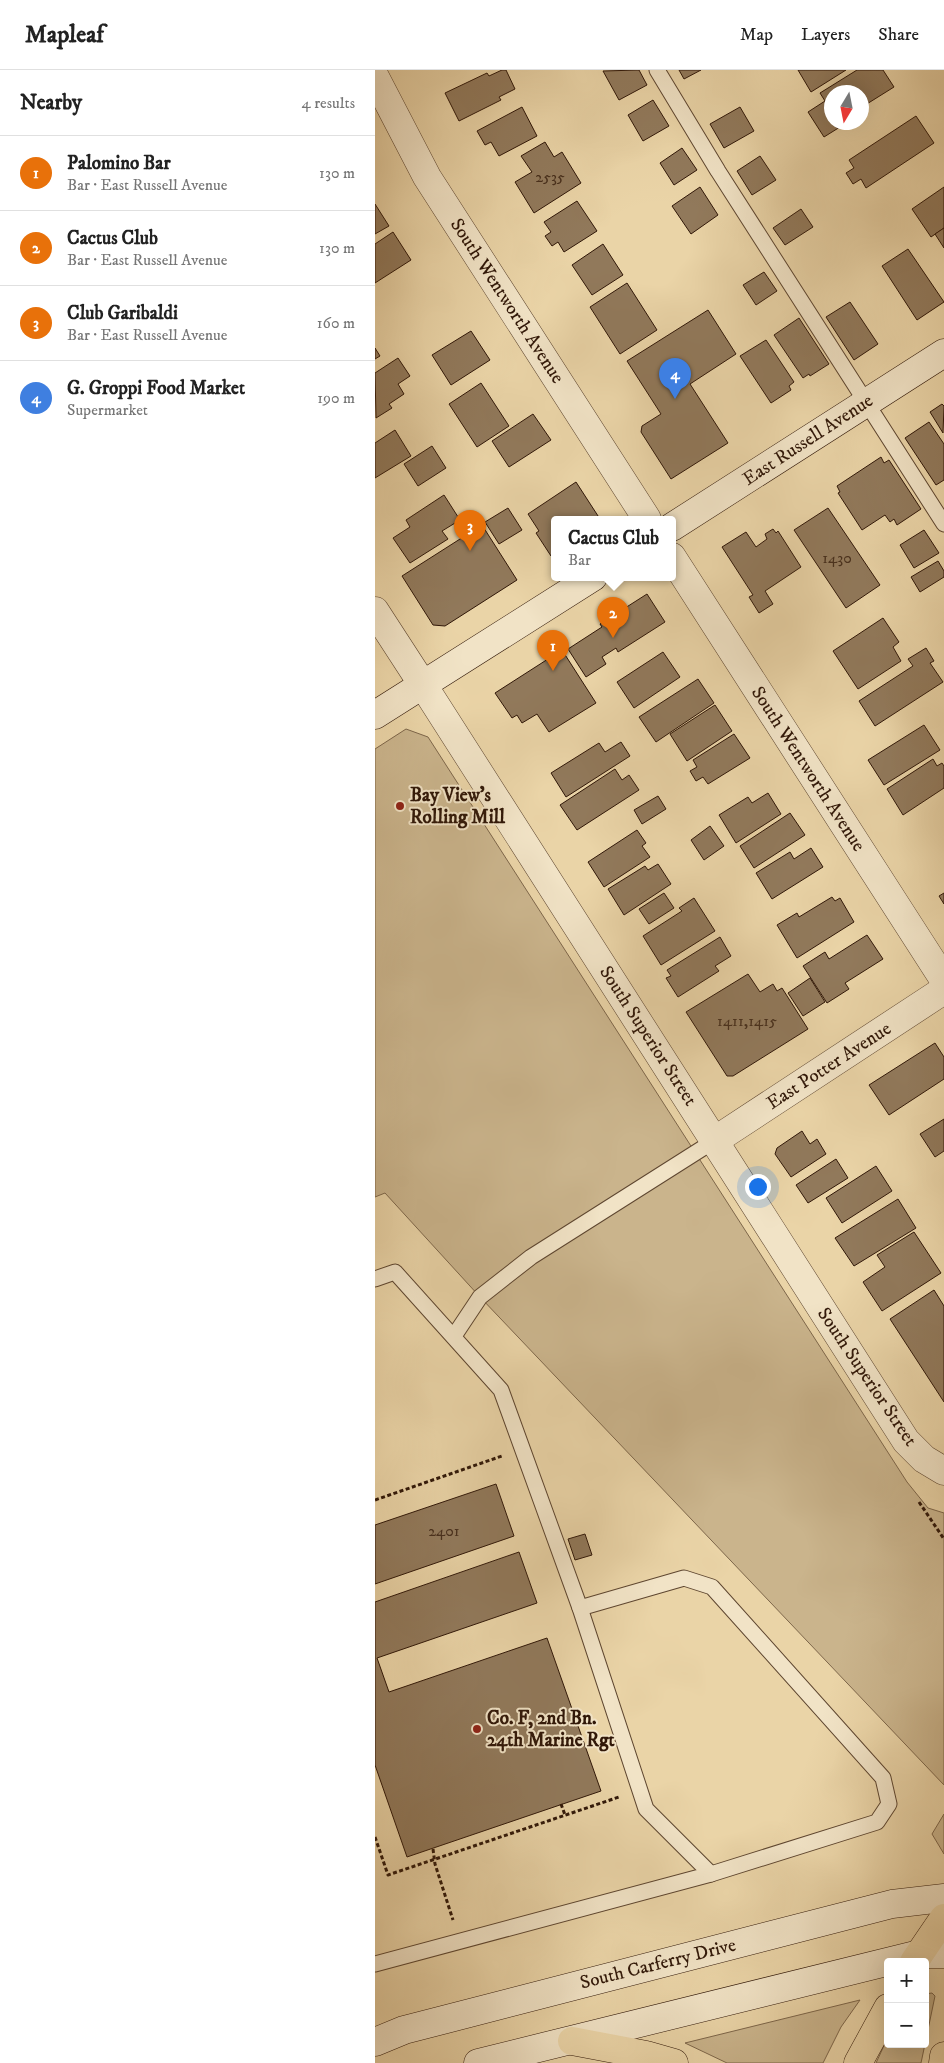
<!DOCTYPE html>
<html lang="en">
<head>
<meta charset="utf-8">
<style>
  :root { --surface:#fff; --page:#f6f6f6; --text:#222; --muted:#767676; --line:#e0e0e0; --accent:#8f2418 }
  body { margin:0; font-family:"IM FELL DW Pica",serif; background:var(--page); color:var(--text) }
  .controls { position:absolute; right:15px; bottom:15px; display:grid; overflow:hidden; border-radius:5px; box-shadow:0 5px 20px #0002 }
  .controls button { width:45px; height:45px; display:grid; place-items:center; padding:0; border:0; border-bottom:1px solid var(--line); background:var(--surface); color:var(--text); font:25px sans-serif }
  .compass { position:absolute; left:449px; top:15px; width:45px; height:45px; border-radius:50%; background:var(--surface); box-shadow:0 5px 20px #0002; rotate:190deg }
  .you { position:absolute; left:382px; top:1116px; width:18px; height:18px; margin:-12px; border:4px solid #fff; border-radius:50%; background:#1a73e8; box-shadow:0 0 0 8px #1a73e833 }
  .badge { display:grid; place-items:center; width:32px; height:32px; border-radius:50%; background:var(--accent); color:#fff; font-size:16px; font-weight:700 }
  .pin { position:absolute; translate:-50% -41px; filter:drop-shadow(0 1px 2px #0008) }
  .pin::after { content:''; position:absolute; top:26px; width:18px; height:15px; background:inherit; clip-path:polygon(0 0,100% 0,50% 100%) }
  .popup { position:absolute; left:176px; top:446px; width:125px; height:65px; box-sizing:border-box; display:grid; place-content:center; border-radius:5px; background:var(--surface); filter:drop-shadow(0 1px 4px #0005); font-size:16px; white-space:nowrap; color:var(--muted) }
  .popup b { font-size:19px; color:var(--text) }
  .popup::after { content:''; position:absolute; left:50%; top:100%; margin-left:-10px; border:10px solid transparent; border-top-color:var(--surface) }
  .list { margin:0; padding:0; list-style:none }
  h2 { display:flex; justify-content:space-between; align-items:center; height:65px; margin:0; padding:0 20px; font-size:21px }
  h2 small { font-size:16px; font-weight:400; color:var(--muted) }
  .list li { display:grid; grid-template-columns:32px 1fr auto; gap:15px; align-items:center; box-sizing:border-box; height:75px; padding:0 20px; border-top:1px solid var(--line) }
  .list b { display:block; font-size:19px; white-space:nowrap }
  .list p { margin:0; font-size:16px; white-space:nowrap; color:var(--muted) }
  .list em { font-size:16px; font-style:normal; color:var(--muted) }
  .map { position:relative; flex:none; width:569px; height:1993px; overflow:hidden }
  header { display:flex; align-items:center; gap:30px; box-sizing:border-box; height:70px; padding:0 25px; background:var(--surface); border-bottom:1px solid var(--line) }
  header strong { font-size:24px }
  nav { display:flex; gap:28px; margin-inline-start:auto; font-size:18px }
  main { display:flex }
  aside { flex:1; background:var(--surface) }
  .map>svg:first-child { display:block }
  .green { fill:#cab48c; stroke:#7d664a }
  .building { fill:#91795b; stroke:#301708 }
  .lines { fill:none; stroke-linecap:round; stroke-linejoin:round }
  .service-casing { stroke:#5e4630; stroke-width:17 }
  .minor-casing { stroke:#5e4630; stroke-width:29 }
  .tertiary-casing { stroke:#5e4630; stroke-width:29 }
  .secondary-casing { stroke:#301708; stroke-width:29 }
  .motorway-casing { stroke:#301708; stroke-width:29 }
  .path { stroke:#301708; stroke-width:3; stroke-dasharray:4 2.5; stroke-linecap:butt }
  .service { stroke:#f1e3c6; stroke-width:15 }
  .minor { stroke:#f1e3c6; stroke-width:28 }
  .tertiary { stroke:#f1e3c6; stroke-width:28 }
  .secondary { stroke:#f1e3c6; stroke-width:28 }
  .motorway { stroke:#ead4a7; stroke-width:28 }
  .poi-dot { fill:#8f2418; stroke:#f1e3c6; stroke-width:2 }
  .labels { text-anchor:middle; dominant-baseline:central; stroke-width:4; stroke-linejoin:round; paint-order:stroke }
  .number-label { font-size:16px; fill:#48301d }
  .street-label { font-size:19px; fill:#301708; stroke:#f1e3c6 }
  .poi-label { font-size:19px; font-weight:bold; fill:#301708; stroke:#f1e3c6; text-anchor:start }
</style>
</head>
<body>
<header>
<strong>Mapleaf</strong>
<nav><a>Map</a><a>Layers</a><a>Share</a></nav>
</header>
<main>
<aside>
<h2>Nearby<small>4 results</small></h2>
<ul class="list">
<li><span class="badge" style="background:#e8710a">1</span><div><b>Palomino Bar</b><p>Bar · East Russell Avenue</p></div><em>130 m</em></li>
<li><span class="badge" style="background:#e8710a">2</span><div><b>Cactus Club</b><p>Bar · East Russell Avenue</p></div><em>130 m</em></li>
<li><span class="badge" style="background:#e8710a">3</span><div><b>Club Garibaldi</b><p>Bar · East Russell Avenue</p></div><em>160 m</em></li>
<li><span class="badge" style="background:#3f7fe0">4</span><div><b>G. Groppi Food Market</b><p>Supermarket</p></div><em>190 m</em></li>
</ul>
</aside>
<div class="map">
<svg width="569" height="1993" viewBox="0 0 569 1993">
  <rect width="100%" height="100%" fill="#ead4a7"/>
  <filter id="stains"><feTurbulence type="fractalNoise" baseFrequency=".004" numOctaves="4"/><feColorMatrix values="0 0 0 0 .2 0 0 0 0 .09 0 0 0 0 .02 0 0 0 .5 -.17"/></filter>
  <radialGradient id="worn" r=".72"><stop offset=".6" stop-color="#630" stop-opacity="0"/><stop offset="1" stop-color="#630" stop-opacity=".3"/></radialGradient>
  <g class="green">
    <polygon points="31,659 53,667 532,1412 553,1438 569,1443 569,1715 105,1227 10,1123 0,1127 0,679"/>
    <polygon points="569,1744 569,1784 557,1764"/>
    <polygon points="557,1923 560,1926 550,1974 550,1924"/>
    <polygon points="485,1930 466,1957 448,1993 352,1993 310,1973"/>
    <polygon points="513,1967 513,1974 550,1974 546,1993 501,1993"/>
  </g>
  <g class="building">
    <polygon points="127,0 131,0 140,19 124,27 126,30 84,51 70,23 112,3 114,6"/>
    <polygon points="264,0 272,15 244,30 228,1"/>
    <polygon points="304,0 326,0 309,9"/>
    <polygon points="423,0 471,0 436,22"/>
    <polygon points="482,0 508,0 519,17 487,37 487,22 457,22 457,52 462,52 465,57 449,67 433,42 450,31 445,23"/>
    <polygon points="278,30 294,56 268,71 253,45"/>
    <polygon points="147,37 162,66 124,86 116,72 110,75 102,61"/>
    <polygon points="365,37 379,61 349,78 335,54"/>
    <polygon points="541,46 559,73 491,118 486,109 478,114 471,103 479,98 474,90"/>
    <polygon points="170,72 179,87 187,82 206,113 159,143 140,112 157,102 146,86"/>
    <polygon points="307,78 322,100 299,115 285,93"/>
    <polygon points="385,86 401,110 377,125 362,101"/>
    <polygon points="325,117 343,145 316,164 297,136"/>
    <polygon points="569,117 569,158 556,167 537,139"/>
    <polygon points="202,131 222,161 189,182 183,172 177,176 170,166 176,162 169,152"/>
    <polygon points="0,134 14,156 0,164"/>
    <polygon points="426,139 438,157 410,175 398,158"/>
    <polygon points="569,158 569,178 560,164"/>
    <polygon points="18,162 36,190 0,213 0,174"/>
    <polygon points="228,174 248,205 217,225 197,195"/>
    <polygon points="533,179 569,232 542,250 507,196"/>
    <polygon points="389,202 402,221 381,235 368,215"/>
    <polygon points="252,213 282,260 245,284 215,237"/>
    <polygon points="475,232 503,274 479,290 451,247"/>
    <polygon points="333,240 361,284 315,314 353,373 296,409 266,362 267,356 286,344 252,291"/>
    <polygon points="424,248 454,294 435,306 434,304 428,308 399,265"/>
    <polygon points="96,261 115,290 76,315 57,285"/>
    <polygon points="391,270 419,312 414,316 416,320 396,333 365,286"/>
    <polygon points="0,278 5,286 0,289"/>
    <polygon points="23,288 35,306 23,314 29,324 14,334 17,338 1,348 0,303"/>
    <polygon points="106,313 134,356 102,377 74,334"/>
    <polygon points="567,334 569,336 568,363 555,342"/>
    <polygon points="158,344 176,370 134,397 117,371"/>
    <polygon points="554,352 569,374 569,410 561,415 530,368"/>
    <polygon points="20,360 36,386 0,408 0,373"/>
    <polygon points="57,376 71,398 43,416 29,394"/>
    <polygon points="506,387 509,393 514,390 546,439 522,455 519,449 515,452 510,445 487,460 463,423 465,422 462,416"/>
    <polygon points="201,412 225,449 179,449 179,484 176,486 161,463 164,461 153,444"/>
    <polygon points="69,425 85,450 67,461 73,469 35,493 18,468 35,457 31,450"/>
    <polygon points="133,438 147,460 124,474 110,452"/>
    <polygon points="453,438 505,515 471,538 419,460"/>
    <polygon points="107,455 142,510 70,556 58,555 27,506"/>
    <polygon points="398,459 401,463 403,461 426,497 390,521 398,534 384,543 374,527 378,525 347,477 371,462 381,477 392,469 390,464"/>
    <polygon points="549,460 564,483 539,498 525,475"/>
    <polygon points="563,491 569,501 569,507 545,522 536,507"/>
    <polygon points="272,524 290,552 243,582 241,578 227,587 231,594 211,607 193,579 227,557 225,554"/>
    <polygon points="508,548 524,572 518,577 526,591 483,619 458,581"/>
    <polygon points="551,578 559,591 555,593 568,612 500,656 484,631 538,596 533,589"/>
    <polygon points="187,580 221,633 174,662 162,644 147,653 142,645 137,648 120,623"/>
    <polygon points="288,582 305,607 259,638 242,612"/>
    <polygon points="323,609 339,633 281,672 264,647"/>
    <polygon points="340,635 357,661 312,691 295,664"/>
    <polygon points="549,655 565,680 509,715 493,690"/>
    <polygon points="359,664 375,688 333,714 328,707 321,711 315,701 322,697 318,690"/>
    <polygon points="246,672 255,686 191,727 176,703 224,673 230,682"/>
    <polygon points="558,689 562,696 567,693 569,696 569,718 528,745 512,719"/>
    <polygon points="240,699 247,710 254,705 264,720 202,760 185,735"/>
    <polygon points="393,723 406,744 361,773 344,745 373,727 377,733"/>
    <polygon points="283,726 291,739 267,754 259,740"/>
    <polygon points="415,743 430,765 379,798 365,776"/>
    <polygon points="335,756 349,776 329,790 316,770"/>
    <polygon points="262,760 271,773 267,776 275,787 229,817 213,792"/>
    <polygon points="436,778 448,797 397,829 381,803 415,782 419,789"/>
    <polygon points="283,794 296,814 249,845 233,819 270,796 273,800"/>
    <polygon points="289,823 299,838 274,854 264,839"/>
    <polygon points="569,823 569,834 564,826"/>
    <polygon points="457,827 460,831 465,828 479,852 422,888 402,855 422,843 424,847"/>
    <polygon points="319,828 340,861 286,895 268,866 307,841 304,838"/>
    <polygon points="492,865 508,889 470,913 474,919 452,933 428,896 450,882 454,889"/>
    <polygon points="345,867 356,886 340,896 344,901 303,927 291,908 296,906 292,900"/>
    <polygon points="373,904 385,922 398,914 402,921 407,918 433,959 358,1006 352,1006 311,942"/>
    <polygon points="435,908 450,932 428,946 413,923"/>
    <polygon points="560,973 569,987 569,1009 514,1045 494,1015"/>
    <polygon points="569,1049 569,1081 560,1087 545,1064"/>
    <polygon points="427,1061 435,1074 442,1069 451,1084 416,1107 400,1084 402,1078"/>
    <polygon points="461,1089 473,1108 433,1133 421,1115"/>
    <polygon points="501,1096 517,1121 467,1153 451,1128"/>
    <polygon points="523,1129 541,1158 479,1196 460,1168"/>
    <polygon points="539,1162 566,1203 507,1241 488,1212 510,1197 502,1185"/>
    <polygon points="559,1220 569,1236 569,1332 515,1249"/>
    <polygon points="121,1414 139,1466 0,1514 0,1455"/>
    <polygon points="210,1464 217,1485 200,1490 193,1469"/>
    <polygon points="144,1482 162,1533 2,1588 14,1622 172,1568 226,1721 32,1787 0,1695 0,1532"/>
  </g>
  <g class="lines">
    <g class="service-casing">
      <g id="service">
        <polyline points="282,0 343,101 569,454"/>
        <polyline points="0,1209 20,1202 126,1320 205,1538 271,1739 336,1804 0,1894"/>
        <polyline points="79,1266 105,1227 156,1187 339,1071"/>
        <polyline points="205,1538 309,1508 337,1517 508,1708 514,1734 502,1752 336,1804"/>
      </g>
    </g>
    <g class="minor-casing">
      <g id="minor">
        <polyline points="0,7 52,107 272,449"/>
        <polyline points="297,487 569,910"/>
        <polyline points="48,615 531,1371 549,1389 569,1401"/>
        <polyline points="339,1071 569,920"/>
      </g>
    </g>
    <g class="tertiary-casing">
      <polyline id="tertiary" points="0,541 48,615"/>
    </g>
    <g class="secondary-casing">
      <g id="secondary">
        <polyline points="297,457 569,283"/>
        <polyline points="0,645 218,507"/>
        <polyline points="0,1972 29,1960 517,1834 569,1828"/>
        <polyline points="103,1993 544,1884 569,1884"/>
      </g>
    </g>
    <g class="motorway-casing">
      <g id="motorway">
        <polyline points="539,1892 569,1848"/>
        <polyline points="197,1971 271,1985 299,1993"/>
        <polyline points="483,1993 513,1938"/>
        <polyline points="568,1993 569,1986"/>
      </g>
    </g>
    <g class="path">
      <polyline points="0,1430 127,1386"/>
      <polyline points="544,1432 569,1469"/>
      <polyline points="186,1734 190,1745"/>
      <polyline points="0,1767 13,1805 244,1727"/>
      <polyline points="58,1779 60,1794 78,1850"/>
    </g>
    <use href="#service" class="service"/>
    <use href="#minor" class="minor"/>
    <use href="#tertiary" class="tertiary"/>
    <use href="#secondary" class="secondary"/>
    <use href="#motorway" class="motorway"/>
  </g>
  <g class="poi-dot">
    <circle cx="25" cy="736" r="5"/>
    <circle cx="102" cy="1659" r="5"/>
  </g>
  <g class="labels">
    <g class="number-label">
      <text x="175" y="107">2535</text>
      <text x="462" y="488">1430</text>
      <text x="372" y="951">1411,1415</text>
      <text x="69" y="1461">2401</text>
    </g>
    <g class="street-label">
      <text transform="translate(132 231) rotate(57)">South Wentworth Avenue</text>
      <text transform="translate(433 370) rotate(-33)">East Russell Avenue</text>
      <text transform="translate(433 699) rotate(57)">South Wentworth Avenue</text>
      <text transform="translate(273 966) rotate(57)">South Superior Street</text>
      <text transform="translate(454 996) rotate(-33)">East Potter Avenue</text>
      <text transform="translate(492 1307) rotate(56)">South Superior Street</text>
      <text transform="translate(283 1894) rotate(-14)">South Carferry Drive</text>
    </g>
    <g class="poi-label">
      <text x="35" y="725">Bay View's<tspan x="35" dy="22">Rolling Mill</tspan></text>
      <text x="112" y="1648">Co. F, 2nd Bn.<tspan x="112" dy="22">24th Marine Rgt</tspan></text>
    </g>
  </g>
  <rect width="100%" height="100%" filter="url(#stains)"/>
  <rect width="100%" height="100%" fill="url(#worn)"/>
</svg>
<div class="controls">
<button>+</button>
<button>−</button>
</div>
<svg class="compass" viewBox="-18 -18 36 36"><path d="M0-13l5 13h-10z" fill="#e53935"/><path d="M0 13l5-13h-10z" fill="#767676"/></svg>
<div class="you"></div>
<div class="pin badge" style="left:178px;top:601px;background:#e8710a">1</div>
<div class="pin badge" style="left:238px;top:568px;background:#e8710a">2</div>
<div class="popup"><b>Cactus Club</b>Bar</div>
<div class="pin badge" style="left:95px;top:481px;background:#e8710a">3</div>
<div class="pin badge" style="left:300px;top:329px;background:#3f7fe0">4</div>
</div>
</main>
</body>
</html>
